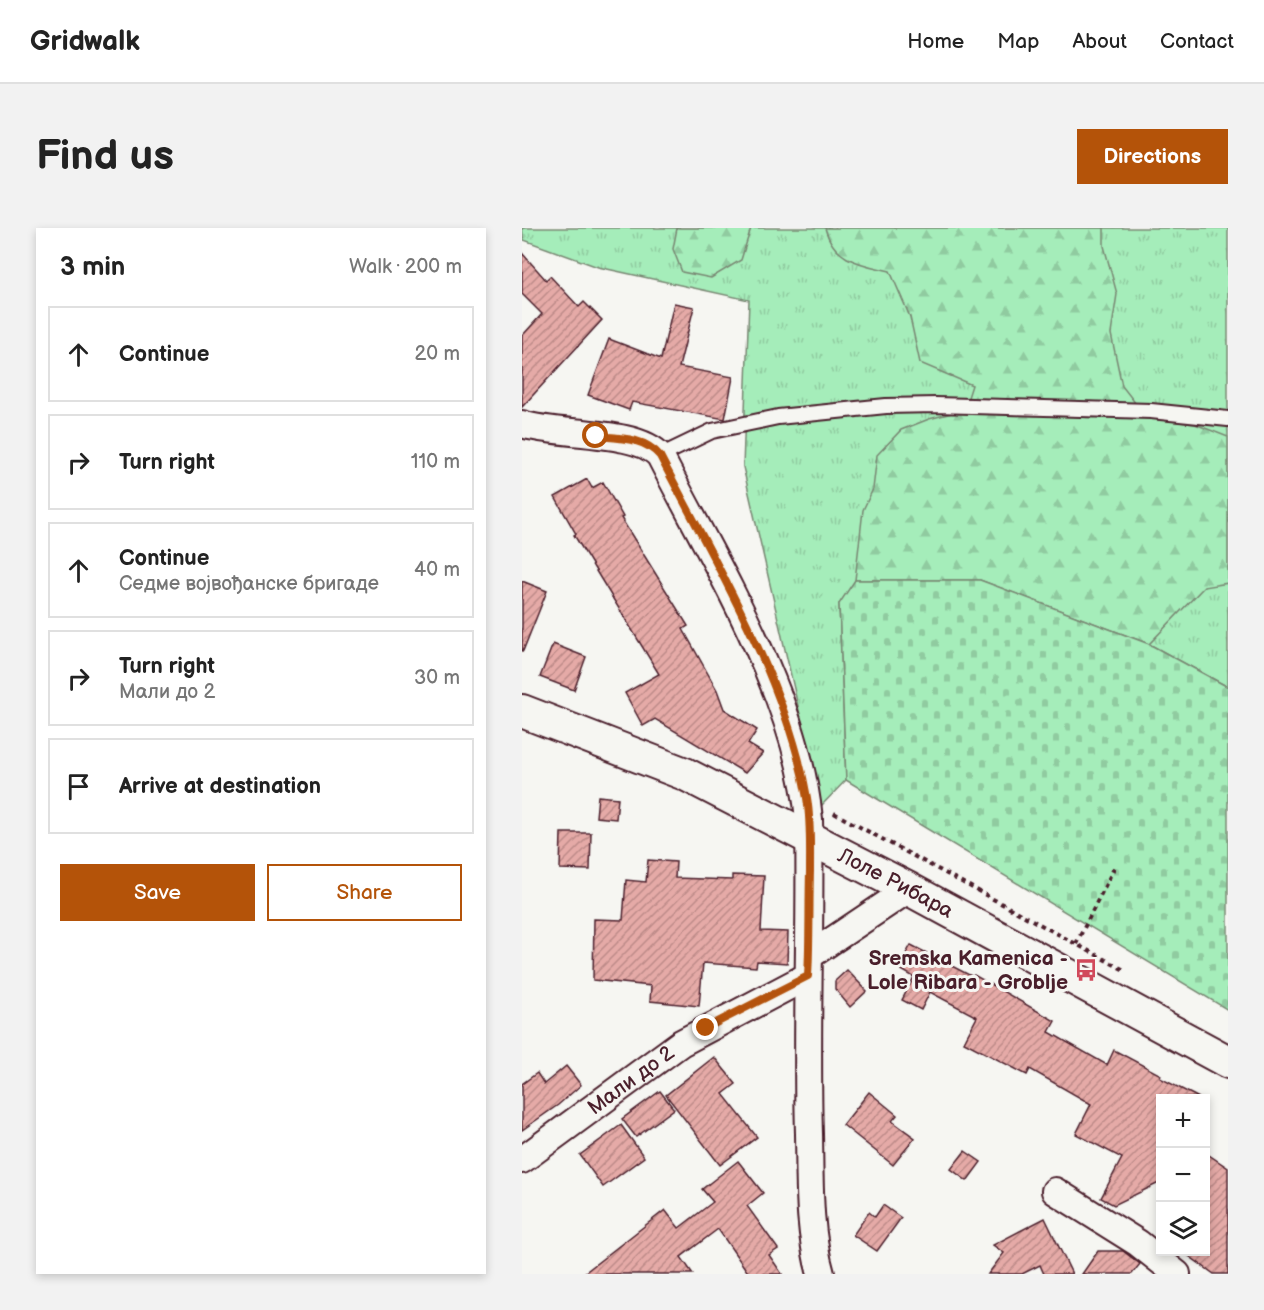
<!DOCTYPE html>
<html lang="en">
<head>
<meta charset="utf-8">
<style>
  :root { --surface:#fff; --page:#f2f2f2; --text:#222; --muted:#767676; --line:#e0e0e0; --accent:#b45309 }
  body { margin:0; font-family:"Balsamiq Sans",sans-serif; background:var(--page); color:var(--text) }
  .controls { position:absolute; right:18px; bottom:18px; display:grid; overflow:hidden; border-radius:0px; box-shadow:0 3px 9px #0003 }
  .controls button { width:54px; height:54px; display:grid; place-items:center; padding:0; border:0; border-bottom:2px solid var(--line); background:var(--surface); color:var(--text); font:30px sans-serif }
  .stop { position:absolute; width:18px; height:18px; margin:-14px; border:4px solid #b45309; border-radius:50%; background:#fff }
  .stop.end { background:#b45309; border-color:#fff; box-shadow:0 2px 6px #0008 }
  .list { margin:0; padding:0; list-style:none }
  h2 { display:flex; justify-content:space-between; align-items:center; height:78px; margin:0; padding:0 24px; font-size:26px }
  h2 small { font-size:20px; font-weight:400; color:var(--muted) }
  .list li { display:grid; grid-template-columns:39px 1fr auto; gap:18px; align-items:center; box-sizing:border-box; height:96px; margin:0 12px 12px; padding:0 12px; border:2px solid var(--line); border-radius:0px }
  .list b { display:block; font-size:22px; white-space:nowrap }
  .list p { margin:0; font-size:20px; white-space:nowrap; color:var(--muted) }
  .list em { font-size:20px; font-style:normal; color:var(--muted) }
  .actions { display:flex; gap:12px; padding:18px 24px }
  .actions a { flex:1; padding:14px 0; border:2px solid var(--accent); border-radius:0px; text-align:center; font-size:21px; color:var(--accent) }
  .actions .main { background:var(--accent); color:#fff }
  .icon { flex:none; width:33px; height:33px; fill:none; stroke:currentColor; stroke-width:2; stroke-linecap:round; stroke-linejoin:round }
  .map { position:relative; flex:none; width:706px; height:1046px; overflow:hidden; border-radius:0px }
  header { display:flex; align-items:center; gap:36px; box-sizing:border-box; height:84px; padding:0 30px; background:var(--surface); border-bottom:2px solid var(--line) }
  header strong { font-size:28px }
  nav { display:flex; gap:33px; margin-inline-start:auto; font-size:21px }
  .intro { display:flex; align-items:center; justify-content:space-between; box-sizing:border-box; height:144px; padding:0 36px }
  h1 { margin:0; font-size:42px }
  .button { padding:15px 27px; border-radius:0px; background:var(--accent); color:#fff; font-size:21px; font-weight:700 }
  main { display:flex; gap:36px; padding:0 36px }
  aside { flex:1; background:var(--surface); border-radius:0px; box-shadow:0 3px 9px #0003 }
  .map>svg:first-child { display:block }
  .grass { fill:url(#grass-tufts); stroke:#788672; stroke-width:1.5 }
  .forest { fill:url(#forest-firs); stroke:#788672; stroke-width:1.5 }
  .cemetery { fill:url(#cemetery-stones); stroke:#788672; stroke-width:1.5 }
  .building { fill:url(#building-hatch); stroke:#4a1f2b; stroke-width:1.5 }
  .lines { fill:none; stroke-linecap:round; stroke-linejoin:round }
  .service-casing { stroke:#4a1f2b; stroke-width:18 }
  .minor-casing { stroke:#4a1f2b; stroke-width:30 }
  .tertiary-casing { stroke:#4a1f2b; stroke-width:36 }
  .path { stroke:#4a1f2b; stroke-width:4; stroke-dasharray:4.5 4.5; stroke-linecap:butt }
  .service { stroke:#f6f6f2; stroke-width:14 }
  .minor { stroke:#f6f6f2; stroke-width:26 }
  .tertiary { stroke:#f6f6f2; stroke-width:32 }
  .route { stroke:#b45309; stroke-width:8 }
  .labels { text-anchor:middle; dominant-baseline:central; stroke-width:6; stroke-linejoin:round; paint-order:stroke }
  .street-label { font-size:21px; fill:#4a1f2b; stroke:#f6f6f2 }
  .poi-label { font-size:21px; font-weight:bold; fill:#4a1f2b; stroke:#f6f6f2; text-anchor:end }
</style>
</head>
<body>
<header>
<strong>Gridwalk</strong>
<nav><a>Home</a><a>Map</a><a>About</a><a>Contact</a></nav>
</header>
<div class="intro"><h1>Find us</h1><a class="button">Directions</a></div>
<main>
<aside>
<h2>3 min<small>Walk · 200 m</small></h2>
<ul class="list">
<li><svg class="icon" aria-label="ahead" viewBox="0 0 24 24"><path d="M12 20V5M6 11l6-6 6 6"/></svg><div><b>Continue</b></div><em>20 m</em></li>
<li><svg class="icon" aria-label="right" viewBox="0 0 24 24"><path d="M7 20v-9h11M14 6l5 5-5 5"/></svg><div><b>Turn right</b></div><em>110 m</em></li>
<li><svg class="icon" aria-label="ahead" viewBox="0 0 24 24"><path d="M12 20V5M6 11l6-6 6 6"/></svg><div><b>Continue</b><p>Седме војвођанске бригаде</p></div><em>40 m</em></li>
<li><svg class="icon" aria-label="right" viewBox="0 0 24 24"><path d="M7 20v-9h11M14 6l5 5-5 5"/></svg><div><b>Turn right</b><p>Мали до 2</p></div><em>30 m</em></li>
<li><svg class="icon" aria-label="arrive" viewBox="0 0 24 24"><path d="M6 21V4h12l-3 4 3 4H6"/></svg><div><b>Arrive at destination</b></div></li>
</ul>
<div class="actions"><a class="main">Save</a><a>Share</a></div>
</aside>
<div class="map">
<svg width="706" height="1046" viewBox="0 0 706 1046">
  <defs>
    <pattern id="grass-tufts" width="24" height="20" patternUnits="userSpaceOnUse" patternTransform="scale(1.5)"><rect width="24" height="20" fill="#a5edba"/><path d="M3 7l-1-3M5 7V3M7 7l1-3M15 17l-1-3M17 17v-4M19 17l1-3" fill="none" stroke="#90cba0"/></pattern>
    <pattern id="forest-firs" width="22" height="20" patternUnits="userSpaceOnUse" patternTransform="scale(1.5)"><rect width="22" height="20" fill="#a5edba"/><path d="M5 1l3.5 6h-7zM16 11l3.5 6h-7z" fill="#90cba0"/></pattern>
    <pattern id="cemetery-stones" width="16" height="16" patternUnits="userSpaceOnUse" patternTransform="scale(1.5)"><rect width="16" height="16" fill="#a5edba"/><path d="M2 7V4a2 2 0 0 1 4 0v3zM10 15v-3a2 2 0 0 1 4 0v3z" fill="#90cba0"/></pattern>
    <pattern id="building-hatch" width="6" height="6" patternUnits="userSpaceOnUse" patternTransform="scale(1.5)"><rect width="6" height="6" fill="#e5aaa7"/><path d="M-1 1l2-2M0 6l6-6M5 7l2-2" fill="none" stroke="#bc8a88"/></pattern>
  </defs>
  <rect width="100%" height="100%" fill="#f6f6f2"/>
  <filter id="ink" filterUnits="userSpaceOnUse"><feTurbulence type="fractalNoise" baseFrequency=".0167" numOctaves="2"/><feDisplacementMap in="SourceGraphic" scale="12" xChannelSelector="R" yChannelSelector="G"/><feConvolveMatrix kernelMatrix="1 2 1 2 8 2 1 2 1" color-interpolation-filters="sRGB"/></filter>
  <g filter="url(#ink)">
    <polygon class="grass" points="0,0 706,0 706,459 627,416 458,352 317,376 324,552 299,578 221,239 227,72 76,39 2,12"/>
    <g class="forest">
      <polygon points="155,0 229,0 219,32 189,50 160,44 151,21"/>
      <path d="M 303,0 L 582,0 L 582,18 L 595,66 L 589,106 L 600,158 L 625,190 L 673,196 L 706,209 L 706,355 L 682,359 L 627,416 L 458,352 L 333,352 L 341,282 L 351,261 L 355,227 L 379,202 L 407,191 L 442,182 L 450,157 L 398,135 L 388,89 L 368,43 C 338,36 312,33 303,0 Z"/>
    </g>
    <polygon class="cemetery" points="333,352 458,352 627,416 706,459 706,782 324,552 317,376"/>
    <g class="building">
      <polygon points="0,25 24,52 28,48 57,79 62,74 80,92 0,179 0,108 20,86 0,66"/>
      <polygon points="152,75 172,79 157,139 211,149 203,191 110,174 107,182 66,167 87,111 139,131"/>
      <polygon points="65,251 70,260 81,254 101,289 99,290 166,398 161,401 195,462 202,481 235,502 226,516 241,525 223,545 133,491 121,498 103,465 137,446 52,307 54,306 33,269"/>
      <polygon points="0,353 25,363 1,423 0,423"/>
      <polygon points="31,416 64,429 52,462 18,449"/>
      <polygon points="76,568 96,570 94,591 74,589"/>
      <polygon points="39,605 69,605 68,642 38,641"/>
      <polygon points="126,632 154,634 153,650 210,652 210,647 242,648 239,703 266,704 265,735 235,733 234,739 181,735 177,778 128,773 129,758 71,752 72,691 101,692 104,652 124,654"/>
      <polygon points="389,717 451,749 452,747 533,793 527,804 585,837 592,822 639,847 638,850 677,870 639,870 639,954 592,977 579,970 600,930 554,906 569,876 508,841 505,847 442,814 455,789 408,764 399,782 380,772 392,749 376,740"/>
      <polygon points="325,742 345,763 328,779 313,761 313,753"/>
      <polygon points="192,829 214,856 201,866 235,909 198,937 144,867"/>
      <polygon points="44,838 59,857 36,877 0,902 0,856 15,845 22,856"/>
      <polygon points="138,863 152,881 114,909 100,891"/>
      <polygon points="347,864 375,887 370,893 393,910 371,937 321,897"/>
      <polygon points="99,897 122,929 81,959 58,927"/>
      <polygon points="443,923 459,934 445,953 429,941"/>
      <polygon points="684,925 706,940 706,1046 692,1046 660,1023 684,1023"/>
      <polygon points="216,933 241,965 225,978 256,1021 247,1027 260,1046 227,1046 196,1001 159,1029 171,1046 61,1046 143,982 157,1000 191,974 180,961"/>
      <polygon points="361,977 379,990 355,1023 331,1007 347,984 353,989"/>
      <polygon points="523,990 550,1046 522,1046 518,1037 500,1046 466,1046 482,1025 471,1017"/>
      <polygon points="576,1023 601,1023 618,1036 610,1046 560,1046"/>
    </g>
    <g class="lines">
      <g class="service-casing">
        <polyline id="service" points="138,228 190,203 256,189 364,178 414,177 629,183 706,191"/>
      </g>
      <g class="minor-casing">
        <g id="minor">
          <path d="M 0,196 C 36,208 115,201 138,228 C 194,338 275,467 287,591 C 289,696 284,801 287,906 C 288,952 286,1001 299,1046"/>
          <polyline points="287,728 387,661"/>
          <path id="s1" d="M 0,932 L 159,815 L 286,748"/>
          <polyline points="533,963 616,1015 655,1046"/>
        </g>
      </g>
      <g class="tertiary-casing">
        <g id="tertiary">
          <path id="s2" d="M 0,483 L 163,546 L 387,661 L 706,834"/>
        </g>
      </g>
      <g class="path">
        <polyline points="312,585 604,743"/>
        <polyline points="554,716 593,638"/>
      </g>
      <use href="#service" class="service"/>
      <use href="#minor" class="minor"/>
      <use href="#tertiary" class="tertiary"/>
    </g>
  </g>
  <g class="lines" filter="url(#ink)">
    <path class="route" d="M 74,208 C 97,210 122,209 138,228 C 192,333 265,453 285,570 C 289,594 288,619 288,643 C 287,678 288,713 286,748 L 184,800"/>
  </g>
  <defs>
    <g id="bus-bare" transform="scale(1.8)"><path d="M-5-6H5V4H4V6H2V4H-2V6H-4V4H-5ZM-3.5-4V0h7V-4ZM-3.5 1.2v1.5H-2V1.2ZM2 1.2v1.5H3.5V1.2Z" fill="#d1495b" stroke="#f6f6f2" stroke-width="2.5" paint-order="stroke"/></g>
  </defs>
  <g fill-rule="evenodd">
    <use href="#bus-bare" x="564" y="742"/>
  </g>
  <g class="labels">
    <g class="street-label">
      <text stroke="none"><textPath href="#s2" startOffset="412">Лоле Рибара</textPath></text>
      <text stroke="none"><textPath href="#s1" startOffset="135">Мали до 2</textPath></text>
    </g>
    <g class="poi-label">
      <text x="546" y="730">Sremska Kamenica -<tspan x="546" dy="24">Lole Ribara - Groblje</tspan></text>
    </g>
  </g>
</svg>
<div class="controls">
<button>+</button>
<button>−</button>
<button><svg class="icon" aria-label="layers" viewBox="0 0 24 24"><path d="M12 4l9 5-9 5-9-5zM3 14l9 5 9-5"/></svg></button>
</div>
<div class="stop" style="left:74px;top:208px"></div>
<div class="stop end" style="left:184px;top:800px"></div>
</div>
</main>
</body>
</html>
